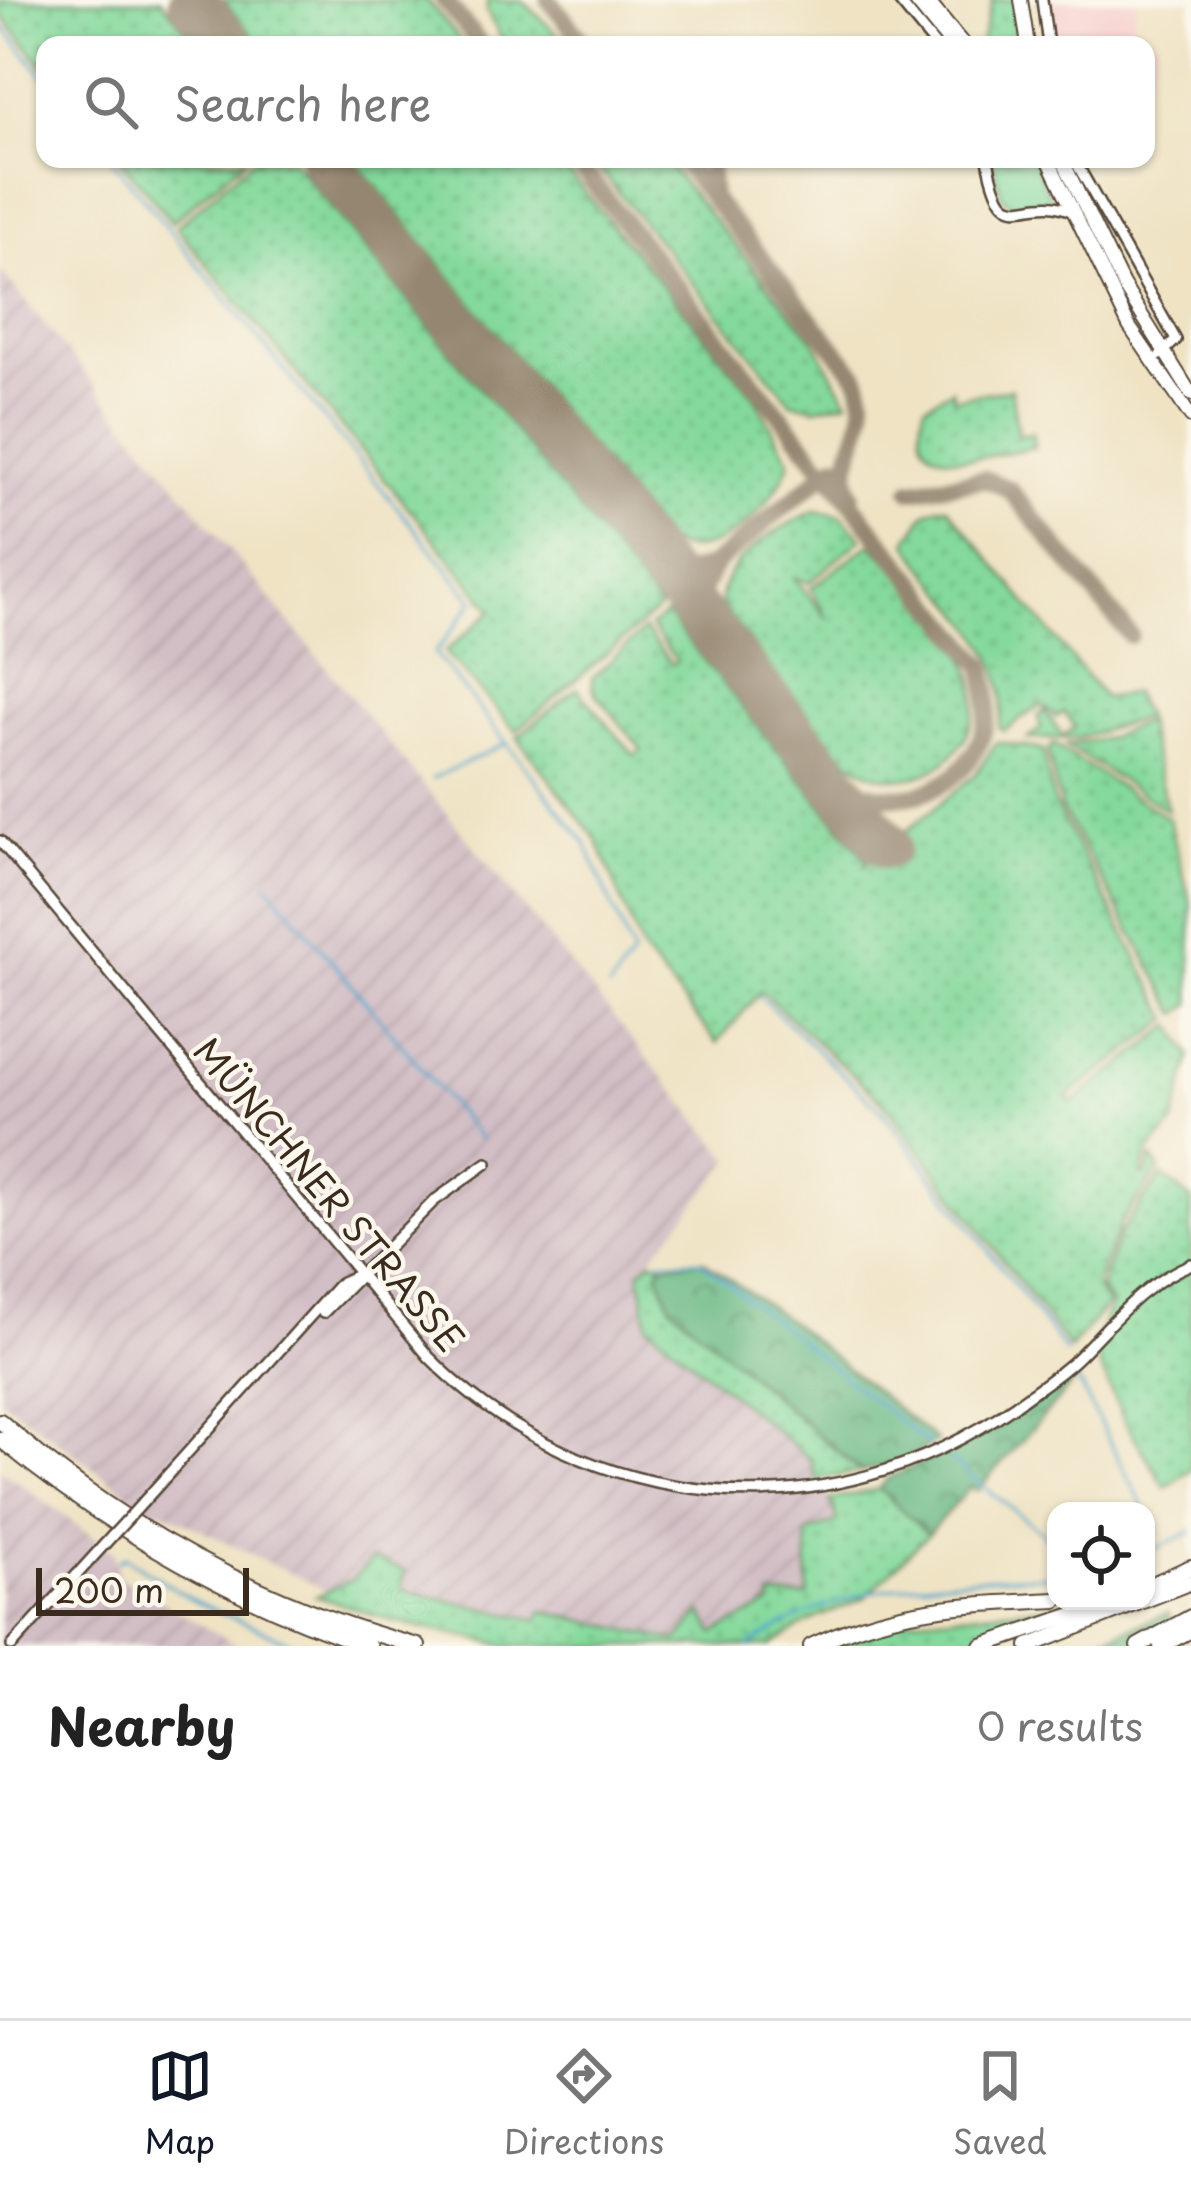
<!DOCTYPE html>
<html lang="en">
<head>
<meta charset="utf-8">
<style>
  :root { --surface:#fff; --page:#f6f6f6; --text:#222; --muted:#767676; --line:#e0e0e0; --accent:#111827 }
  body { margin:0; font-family:"Playpen Sans",sans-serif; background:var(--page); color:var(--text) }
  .controls { position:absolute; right:36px; bottom:36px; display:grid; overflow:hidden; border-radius:24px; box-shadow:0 3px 9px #0004 }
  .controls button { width:108px; height:108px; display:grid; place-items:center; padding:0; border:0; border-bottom:3px solid var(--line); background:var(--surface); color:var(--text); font:60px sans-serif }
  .scale { position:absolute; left:36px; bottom:30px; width:213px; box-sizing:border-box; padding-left:12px; border:6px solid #3b2a1e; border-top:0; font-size:33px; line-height:42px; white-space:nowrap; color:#3b2a1e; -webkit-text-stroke:9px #fbf7ec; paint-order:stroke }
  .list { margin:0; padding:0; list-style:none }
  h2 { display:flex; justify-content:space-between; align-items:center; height:156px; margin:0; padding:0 48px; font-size:51px }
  h2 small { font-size:39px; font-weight:400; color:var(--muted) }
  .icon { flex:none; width:66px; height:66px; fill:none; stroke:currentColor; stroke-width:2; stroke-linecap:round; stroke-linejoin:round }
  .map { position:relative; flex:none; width:1191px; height:1646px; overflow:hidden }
  .search { position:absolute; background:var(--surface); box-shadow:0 3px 9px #0004; left:36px; right:36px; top:36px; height:132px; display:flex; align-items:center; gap:30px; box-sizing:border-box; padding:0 42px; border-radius:24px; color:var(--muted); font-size:45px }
  .sheet { height:372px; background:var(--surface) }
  nav { display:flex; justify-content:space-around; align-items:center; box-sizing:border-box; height:168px; border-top:3px solid var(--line); background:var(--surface); font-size:33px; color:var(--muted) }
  nav a { display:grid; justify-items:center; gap:6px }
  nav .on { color:var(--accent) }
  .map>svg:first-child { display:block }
  .built { fill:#f7d0cf }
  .industrial { fill:url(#industrial-furrows) }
  .grass { fill:url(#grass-dots); stroke:#60825d; stroke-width:3 }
  .forest { fill:url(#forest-crowns); stroke:#537251; stroke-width:3 }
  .park { fill:#84d99c; stroke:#60825d; stroke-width:3 }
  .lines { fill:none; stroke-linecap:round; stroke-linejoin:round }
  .stream { stroke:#4fa5cb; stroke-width:3 }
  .taxiway { stroke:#958671; stroke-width:18 }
  .runway { stroke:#958671; stroke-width:48 }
  .minor-casing { stroke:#564637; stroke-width:14 }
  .major-casing { stroke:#564637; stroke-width:16 }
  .highway-casing { stroke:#564637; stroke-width:18 }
  .minor { stroke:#fff; stroke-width:9 }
  .major { stroke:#fff; stroke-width:12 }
  .highway { stroke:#fff; stroke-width:14 }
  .minor-bridge-casing { stroke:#564637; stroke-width:14; stroke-linecap:butt }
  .minor-bridge { stroke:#fff; stroke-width:9 }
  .labels { text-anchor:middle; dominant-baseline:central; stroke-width:9; stroke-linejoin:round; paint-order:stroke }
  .street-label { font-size:36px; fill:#3b2a1e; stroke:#fbf7ec }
</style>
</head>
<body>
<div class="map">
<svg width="1191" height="1646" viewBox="0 0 1191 1646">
  <defs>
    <pattern id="industrial-furrows" width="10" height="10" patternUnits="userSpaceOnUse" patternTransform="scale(3)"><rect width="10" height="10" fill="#d2bec5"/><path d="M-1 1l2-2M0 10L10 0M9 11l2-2" fill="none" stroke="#b5a3a9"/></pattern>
    <pattern id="grass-dots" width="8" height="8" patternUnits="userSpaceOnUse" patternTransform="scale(3)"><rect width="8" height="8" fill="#84d99c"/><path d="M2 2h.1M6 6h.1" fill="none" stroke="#73ba86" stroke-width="1.8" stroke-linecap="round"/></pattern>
    <pattern id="forest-crowns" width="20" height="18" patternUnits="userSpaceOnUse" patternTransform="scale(3)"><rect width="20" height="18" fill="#6bb984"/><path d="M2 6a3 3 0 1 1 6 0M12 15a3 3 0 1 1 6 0" fill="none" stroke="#59976b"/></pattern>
  </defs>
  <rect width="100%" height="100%" fill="#fbf7ec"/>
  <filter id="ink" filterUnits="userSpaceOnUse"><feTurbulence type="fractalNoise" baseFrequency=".00833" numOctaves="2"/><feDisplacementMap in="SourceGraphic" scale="24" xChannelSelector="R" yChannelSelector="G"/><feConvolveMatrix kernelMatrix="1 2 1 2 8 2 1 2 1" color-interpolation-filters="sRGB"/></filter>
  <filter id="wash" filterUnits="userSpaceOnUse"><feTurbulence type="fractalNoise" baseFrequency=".004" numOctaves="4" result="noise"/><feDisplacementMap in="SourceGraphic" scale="48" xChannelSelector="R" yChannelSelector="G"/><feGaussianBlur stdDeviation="2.7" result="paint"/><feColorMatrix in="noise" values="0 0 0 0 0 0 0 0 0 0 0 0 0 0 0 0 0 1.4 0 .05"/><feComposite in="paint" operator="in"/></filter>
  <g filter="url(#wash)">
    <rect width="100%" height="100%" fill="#efe3c4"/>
    <polygon class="built" points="1050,0 1137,0 1131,34 1158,41 1146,89 1146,45 1055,45"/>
    <g class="industrial">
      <polygon points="0,270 731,1160 640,1272 648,1324 811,1460 816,1479 833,1502 858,1585 749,1646 511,1646 439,1632 345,1600 159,1509 155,1514 0,1398"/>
      <polygon points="0,1469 114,1552 119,1578 239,1646 0,1646"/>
    </g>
    <g class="grass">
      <polygon points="0,0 161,0 198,45 45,45 45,68 0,13"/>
      <polygon points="223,0 427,0 464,45 260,45"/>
      <polygon points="487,0 522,0 568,45 505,45 487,12"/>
      <polygon points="993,0 1017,0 1024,45 980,45"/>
      <polygon points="120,159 246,159 172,222"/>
      <polygon points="254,159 291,159 660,608 516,731 445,652 493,610 176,227"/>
      <path d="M 354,159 L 557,159 L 754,396 L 790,460 C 781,500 710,571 668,542 Z"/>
      <polygon points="591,159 663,159 813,339 848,401 815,408 791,402"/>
      <path d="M 952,389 L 954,398 L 1011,389 L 1018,435 L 1032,433 L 1034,447 C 993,455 901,483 925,405 Z"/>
      <path d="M 939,506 L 947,506 L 1104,698 L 1133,693 L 1145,717 L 1079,738 L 1028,739 L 1041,729 L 1038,716 L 1044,711 L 1063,736 L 1075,727 L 1064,712 L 1056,717 L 1041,705 L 1004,731 L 999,728 C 1019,647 942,603 907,541 L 926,513 Z"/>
      <path d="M 816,511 L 840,515 L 862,538 L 809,583 L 793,576 L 828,619 L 811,588 L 870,544 C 906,575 949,620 968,664 C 998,734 927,807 859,767 C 827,748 750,640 722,606 C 714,565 783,524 816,511 Z"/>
      <polygon points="666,614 866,859 865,865 875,857 881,864 906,844 900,836 974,776 997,742 1043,750 1054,803 1170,1019 1067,1097 1072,1103 1173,1025 1191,1056 1174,1123 1147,1154 1141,1175 1146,1175 1151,1158 1160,1169 1121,1222 1095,1286 1108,1304 1070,1349 886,1105 761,991 717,1043 642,951 597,840 517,737 577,688 634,755 642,750 594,691 592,678 644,630 672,664 677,661 650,627"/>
      <polygon points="1145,721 1168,811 1066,745 1108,738"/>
      <polygon points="1053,744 1169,819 1191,905 1191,1005 1178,1014 1061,808 1048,751"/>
      <polygon points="1162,1175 1191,1200 1191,1469 1166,1488 1124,1420 1093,1350 1111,1304 1100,1288 1120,1233"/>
      <polygon points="651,1260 663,1265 658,1271 754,1379 861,1472 816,1479 811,1460 648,1325 640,1272"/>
      <polygon points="879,1489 928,1534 865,1598 809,1621 770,1646 508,1646 393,1621 317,1596 352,1580 372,1559 405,1571 401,1590 538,1620 542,1611 677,1641 702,1612 714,1633 772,1604 771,1597 808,1596 807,1533 838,1521 830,1500"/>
      <polygon points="1076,1604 946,1646 830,1646 906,1619"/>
    </g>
    <g class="forest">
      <polygon points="703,1260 789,1321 937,1441 905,1460 861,1472 670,1305 658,1271 663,1265"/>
      <polygon points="1065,1379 1072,1384 987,1480 977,1491 971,1486 928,1534 879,1489 888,1478 996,1429"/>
      <polygon points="1168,1613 1173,1623 1129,1646 1083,1646"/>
    </g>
    <polygon class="park" points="992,159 1032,159 1052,201 1015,207 1002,197"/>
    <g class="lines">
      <g class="stream">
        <polyline points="0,23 45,78"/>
        <polyline points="111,159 474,601 435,653 585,842 633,955 609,989"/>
        <polyline points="432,779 507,743"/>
        <polyline points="267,883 480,1139"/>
        <polyline points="759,996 883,1112 1066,1352"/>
        <polyline points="660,1261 699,1260 929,1445"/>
        <polyline points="1075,1376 1146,1511"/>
        <polyline points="949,1459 1056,1544"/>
        <polyline points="1147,1513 1158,1535"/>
        <polyline points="1146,1553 1191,1532"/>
        <polyline points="119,1561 125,1557 194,1601 299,1646"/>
        <path d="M 749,1646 C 842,1581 946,1578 1056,1575"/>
      </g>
      <g class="taxiway">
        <polyline points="444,0 481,45"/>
        <polyline points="549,0 586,45"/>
        <path d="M 574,159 L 983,666 C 1012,768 909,836 826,771"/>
        <path d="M 680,159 L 857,376 C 880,428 833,451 852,495"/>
        <polyline points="709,159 712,195"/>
        <polyline points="911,490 985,479 1009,489 1130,635"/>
        <path d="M 644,550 C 666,571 687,579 715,564 L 700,595 L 710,631"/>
        <polyline points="715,564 836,464"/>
      </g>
      <g class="runway">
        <polyline points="192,0 229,45"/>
        <polyline points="323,159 887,845"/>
      </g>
    </g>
  </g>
  <g filter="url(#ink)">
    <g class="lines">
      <g class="minor-casing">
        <g id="minor">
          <polyline points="898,0 935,45"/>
          <polyline points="1042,0 1048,45"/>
          <path d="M 988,159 C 1004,245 1025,188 1073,212"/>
          <polyline points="1074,159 1176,340 1160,355"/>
          <path d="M 0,841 L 429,1357 C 587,1517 831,1536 1014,1406 C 1035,1390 1060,1375 1079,1356 C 1116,1319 1141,1285 1191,1264"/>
          <polyline points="323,1313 434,1201 487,1163"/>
          <polyline points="136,1510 341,1282 358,1275"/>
          <polyline points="12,1646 112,1536"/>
        </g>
      </g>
      <g class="major-casing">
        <g id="major">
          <polyline points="914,0 951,45"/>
          <polyline points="927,0 964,45"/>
          <polyline points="1021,0 1028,45"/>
          <polyline points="1048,159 1129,326 1191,417"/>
          <polyline points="1062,159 1123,285 1191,394"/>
        </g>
      </g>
      <g class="highway-casing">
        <g id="highway">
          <path d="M 0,1421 C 117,1526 265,1606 418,1646"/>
          <path d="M 0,1439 C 111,1530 233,1601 369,1646"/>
          <polyline points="1146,1587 1191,1567"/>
          <path d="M 811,1646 C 897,1605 963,1605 1056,1600"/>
          <polyline points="982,1646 1113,1601"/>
          <polyline points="1029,1646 1191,1582"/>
          <polyline points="1138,1646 1191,1617"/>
          <polyline points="1161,1646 1191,1630"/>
        </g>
      </g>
      <use href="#minor" class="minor"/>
      <use href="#major" class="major"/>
      <use href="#highway" class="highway"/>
      <g class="minor-bridge-casing">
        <polyline id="minor-bridge" points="112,1536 136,1510"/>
      </g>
      <use href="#minor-bridge" class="minor-bridge"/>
    </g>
  </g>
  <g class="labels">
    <g class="street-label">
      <text transform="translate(330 1194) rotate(50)">MÜNCHNER STRASSE</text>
    </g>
  </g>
</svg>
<div class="controls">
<button><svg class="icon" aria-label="locate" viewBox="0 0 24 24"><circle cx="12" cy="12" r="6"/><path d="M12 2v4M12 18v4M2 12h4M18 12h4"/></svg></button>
</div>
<div class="scale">200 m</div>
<div class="search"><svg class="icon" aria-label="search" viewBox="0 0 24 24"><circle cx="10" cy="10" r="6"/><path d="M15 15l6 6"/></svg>Search here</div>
</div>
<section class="sheet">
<h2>Nearby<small>0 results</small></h2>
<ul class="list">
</ul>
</section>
<nav>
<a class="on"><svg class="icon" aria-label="map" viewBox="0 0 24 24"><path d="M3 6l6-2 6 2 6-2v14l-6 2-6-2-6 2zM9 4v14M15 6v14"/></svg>Map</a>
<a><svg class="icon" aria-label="directions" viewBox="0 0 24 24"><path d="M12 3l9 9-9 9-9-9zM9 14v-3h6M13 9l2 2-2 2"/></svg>Directions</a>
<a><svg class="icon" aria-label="saved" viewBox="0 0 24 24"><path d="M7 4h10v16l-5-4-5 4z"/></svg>Saved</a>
</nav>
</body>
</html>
